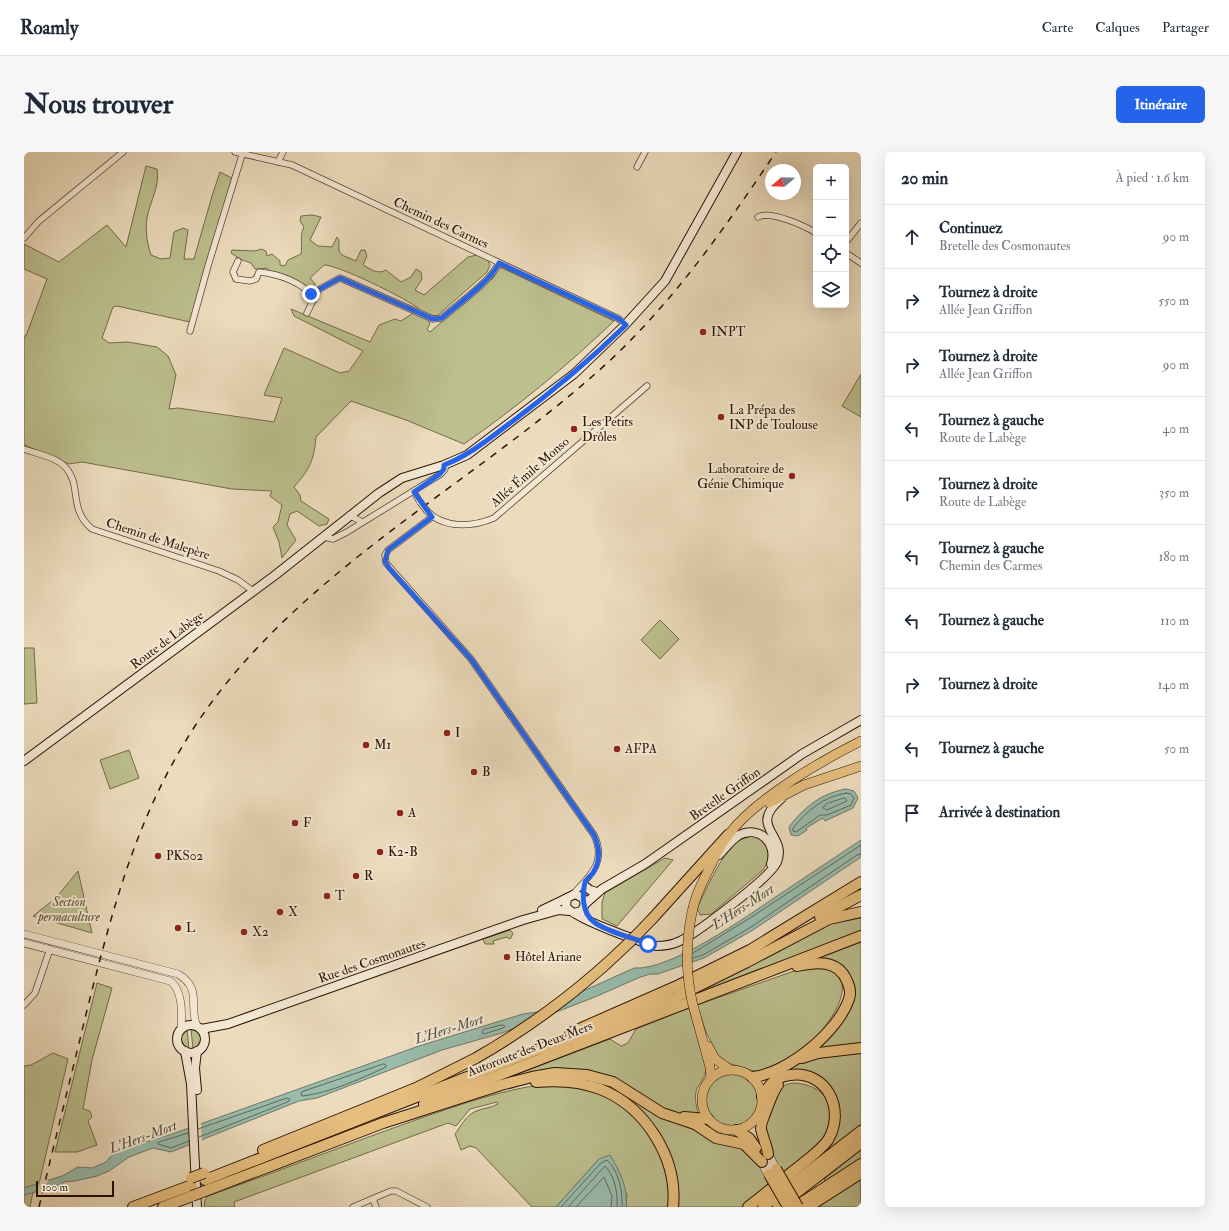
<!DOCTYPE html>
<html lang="fr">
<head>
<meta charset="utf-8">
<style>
  :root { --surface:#fff; --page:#f6f6f7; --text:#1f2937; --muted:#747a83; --line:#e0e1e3; --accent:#2563eb }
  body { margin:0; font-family:"IM FELL Double Pica",serif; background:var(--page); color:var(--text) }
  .controls { position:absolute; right:12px; top:12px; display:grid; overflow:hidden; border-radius:6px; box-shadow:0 4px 16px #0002 }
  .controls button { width:36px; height:36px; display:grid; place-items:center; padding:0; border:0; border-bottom:1px solid var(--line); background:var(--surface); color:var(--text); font:20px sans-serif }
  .compass { position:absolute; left:741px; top:12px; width:36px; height:36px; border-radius:50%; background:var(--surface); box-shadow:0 4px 16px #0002; rotate:251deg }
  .scale { position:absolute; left:12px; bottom:10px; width:78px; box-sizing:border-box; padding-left:4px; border:2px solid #2b1303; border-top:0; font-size:11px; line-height:14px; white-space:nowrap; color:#2b1303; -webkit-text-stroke:3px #f3e8d4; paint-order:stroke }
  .stop { position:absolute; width:12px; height:12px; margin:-9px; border:3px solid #2563eb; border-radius:50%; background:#fff }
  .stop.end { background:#2563eb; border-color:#fff; box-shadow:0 1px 4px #0008 }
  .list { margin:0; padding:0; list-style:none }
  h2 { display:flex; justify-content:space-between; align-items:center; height:52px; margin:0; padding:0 16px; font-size:17px }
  h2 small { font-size:13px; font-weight:400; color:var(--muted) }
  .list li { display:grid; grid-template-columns:26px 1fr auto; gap:12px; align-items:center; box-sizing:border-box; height:64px; padding:0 16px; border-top:1px solid var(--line) }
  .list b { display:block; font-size:15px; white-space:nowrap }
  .list p { margin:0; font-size:13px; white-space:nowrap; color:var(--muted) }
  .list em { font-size:13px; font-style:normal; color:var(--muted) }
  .icon { flex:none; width:22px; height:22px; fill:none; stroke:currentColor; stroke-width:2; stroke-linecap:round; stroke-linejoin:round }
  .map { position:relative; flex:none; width:837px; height:1055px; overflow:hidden; border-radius:6px }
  header { display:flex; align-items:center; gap:24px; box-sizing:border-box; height:56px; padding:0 20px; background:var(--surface); border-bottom:1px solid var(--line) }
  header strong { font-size:19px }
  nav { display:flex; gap:22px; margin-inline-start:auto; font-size:14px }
  .intro { display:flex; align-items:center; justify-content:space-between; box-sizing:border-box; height:96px; padding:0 24px }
  h1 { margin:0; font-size:28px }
  .button { padding:10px 18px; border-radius:6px; background:var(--accent); color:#fff; font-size:14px; font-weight:700 }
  main { display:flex; gap:24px; padding:0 24px }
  aside { flex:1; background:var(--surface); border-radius:6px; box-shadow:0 4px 16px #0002 }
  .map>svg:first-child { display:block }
  .green { fill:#bcbf8e; stroke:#746948 }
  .water { fill:#99bcad; stroke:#6d7869 }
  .pier { fill:#ecdcbd }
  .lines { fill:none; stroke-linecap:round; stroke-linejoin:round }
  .shore { stroke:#626858; stroke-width:1 }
  .minor-casing { stroke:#5b4532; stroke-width:7 }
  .tertiary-casing { stroke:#5b4532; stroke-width:8 }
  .secondary-casing { stroke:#2b1303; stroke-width:10 }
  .trunk-casing { stroke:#2b1303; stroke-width:10 }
  .motorway-casing { stroke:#2b1303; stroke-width:12 }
  .minor { stroke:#f3e8d4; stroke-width:5.5 }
  .tertiary { stroke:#f3e8d4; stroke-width:7 }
  .secondary { stroke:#f3e8d4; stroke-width:8 }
  .trunk { stroke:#e6be7e; stroke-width:9 }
  .motorway { stroke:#e6be7e; stroke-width:10 }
  .rail { stroke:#2b1303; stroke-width:1.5; stroke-dasharray:7 7; stroke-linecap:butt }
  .minor-bridge-casing { stroke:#5b4532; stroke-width:7; stroke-linecap:butt }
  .trunk-bridge-casing { stroke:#2b1303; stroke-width:10; stroke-linecap:butt }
  .motorway-bridge-casing { stroke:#2b1303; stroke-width:12; stroke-linecap:butt }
  .minor-bridge { stroke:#f3e8d4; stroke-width:5.5 }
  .trunk-bridge { stroke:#e6be7e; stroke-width:9 }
  .motorway-bridge { stroke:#e6be7e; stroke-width:10 }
  .route { stroke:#2563eb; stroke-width:5 }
  .poi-dot { fill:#8f2418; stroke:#f3e8d4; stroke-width:1.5 }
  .labels { text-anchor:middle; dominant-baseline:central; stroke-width:4; stroke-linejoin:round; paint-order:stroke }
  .street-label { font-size:13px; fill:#2b1303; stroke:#f3e8d4 }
  .poi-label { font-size:13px; fill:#2b1303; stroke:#f3e8d4; text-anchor:start }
  .park-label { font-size:13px; font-style:italic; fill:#5e4f34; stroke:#f3e8d4 }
  .water-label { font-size:14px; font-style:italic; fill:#524e3e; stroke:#f3e8d4 }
</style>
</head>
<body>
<header>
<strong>Roamly</strong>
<nav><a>Carte</a><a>Calques</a><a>Partager</a></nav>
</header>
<div class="intro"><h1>Nous trouver</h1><a class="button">Itinéraire</a></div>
<main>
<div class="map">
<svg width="837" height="1055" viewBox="0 0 837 1055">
  <rect width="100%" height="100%" fill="#ecdcbd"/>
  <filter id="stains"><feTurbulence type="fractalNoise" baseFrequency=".005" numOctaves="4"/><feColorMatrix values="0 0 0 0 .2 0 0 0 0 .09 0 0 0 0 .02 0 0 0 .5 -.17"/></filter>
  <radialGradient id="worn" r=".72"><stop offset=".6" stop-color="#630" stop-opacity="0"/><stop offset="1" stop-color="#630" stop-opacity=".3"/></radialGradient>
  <g class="green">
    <path d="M 122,14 L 133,17 C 136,35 126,49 123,66 C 121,78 123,91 127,103 L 137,107 L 146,106 L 150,80 L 159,76 L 164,78 L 160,107 L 170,107 L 188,44 L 196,20 L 208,26 L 166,170 L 93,154 L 89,155 L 78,186 L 85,191 L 104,190 L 133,195 L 144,204 L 152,223 L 145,257 L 154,256 L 250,270 L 258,246 L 240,243 L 260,196 L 316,221 L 325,219 L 339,199 L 270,164 L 267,157 L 346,190 L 355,173 L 371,167 L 377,169 L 395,157 C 384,147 312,112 300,113 L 286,126 L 291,132 L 290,141 L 282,139 L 268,130 L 248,123 L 243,116 L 231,117 L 227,111 L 216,107 L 207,101 L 208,98 L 231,99 L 237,97 L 242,99 L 243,104 L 248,102 L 256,109 L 256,113 L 261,114 L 264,108 L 277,102 C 279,92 275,84 280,75 L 276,69 L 277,64 L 288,63 L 297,65 L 286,88 L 294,94 L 308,95 L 313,85 L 315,88 L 315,99 L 318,103 L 332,109 L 337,98 L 341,98 L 343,104 L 339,113 C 347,117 353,123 362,118 L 377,130 L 387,125 L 392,117 L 397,120 L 398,127 L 391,138 L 400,143 L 444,105 L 453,103 L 464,108 L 466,113 L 463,120 L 413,164 L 406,163 L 404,166 L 406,172 L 403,177 L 406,180 L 469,126 L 476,115 L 590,169 C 543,214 493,255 440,292 L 382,268 L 327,249 L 292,285 C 290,308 286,317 270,335 L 276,343 L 277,349 L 305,367 L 303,372 L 295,374 L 273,359 L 266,362 L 263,373 L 272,388 L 258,406 L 255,390 L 249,375 L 254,370 L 258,353 L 246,344 L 248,339 L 208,337 L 58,310 L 45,312 L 0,293 L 0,184 L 2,184 L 23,127 L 0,117 L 0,92 L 35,110 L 83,73 L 102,95 Z"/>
    <polygon points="837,222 837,265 818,254"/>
    <polygon points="636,468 655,487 636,507 617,488"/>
    <polygon points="0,496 10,496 13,551 0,552"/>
    <polygon points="105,598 115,626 86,637 76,608"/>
    <path d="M 728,684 C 748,688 749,703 739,718 L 687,762 L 676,763 L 673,756 C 682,738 696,705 711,691 C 716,687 722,686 728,684 Z"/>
    <polygon points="641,706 649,708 593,774 578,767 578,750 581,741"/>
    <polygon points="54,719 68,781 9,764 32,746"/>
    <polygon points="837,764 837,778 671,844 670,841 800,773"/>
    <polygon points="486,778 489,781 487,786 485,787 483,785 469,789 470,792 461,792 459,787"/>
    <polygon points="837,789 837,893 791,897 829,836 798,807 798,804"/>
    <path d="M 792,814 C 797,815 803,816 807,818 C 837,833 800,879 784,893 C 769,905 751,914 733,920 L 704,911 L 694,903 L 682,880 L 673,853 L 773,818 Z"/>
    <polygon points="73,831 88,836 68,908 59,957 66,959 68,965 64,969 73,993 53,1000 31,1000"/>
    <path d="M 665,856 L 682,916 C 682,925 677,929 673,936 C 670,944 672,953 674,961 L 660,963 L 643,959 L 595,930 L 481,929 L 480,927 L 586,887 L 597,894 L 604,891 L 612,877 Z"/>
    <polygon points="167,877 174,880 177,887 175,893 169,897"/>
    <polygon points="163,878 165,897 160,894 157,888 158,882"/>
    <polygon points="29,901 44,907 15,1032 0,1036 0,914 7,913"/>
    <path d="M 837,901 L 837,972 L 801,1001 L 812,980 L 815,962 L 789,925 L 745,927 C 771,906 805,904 837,901 Z"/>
    <circle cx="708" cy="948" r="26"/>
    <polygon points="551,926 588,935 607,946 631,963 717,995 729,1004 746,1034 718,1055 652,1055 651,1023 617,961"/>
    <path d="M 770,931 C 805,933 820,962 797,990 C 787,1002 772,1012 760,1023 C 754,1012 743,992 741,980 C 740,973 745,968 747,962 C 752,947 750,933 770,931 Z"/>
    <path d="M 523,932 C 541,934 559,935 576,942 C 621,961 647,1008 645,1055 L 602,1055 L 603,1042 L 575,1007 L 532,1055 L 508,1055 L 452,996 L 446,994 L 437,998 L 431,982 C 437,974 441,965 450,960 C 458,956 467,956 474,952 L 473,950 L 446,957 L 432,974 L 424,971 L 210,1050 L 211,1055 L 180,1055 L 181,1048 L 184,1044 C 256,1019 326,991 397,966 C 438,952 480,937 523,932 Z"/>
    <polygon points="837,998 837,1008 801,1029 800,1027"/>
    <polygon points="836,1026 837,1055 791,1055"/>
    <polygon points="9,1040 6,1055 0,1055 0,1043"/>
  </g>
  <g class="water">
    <path d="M 822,637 L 830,639 L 834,646 L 829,656 L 801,669 L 799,666 L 782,676 L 783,678 L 774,684 L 767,683 L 765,675 C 780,655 798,641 822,637 Z"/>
    <path d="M 837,688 L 837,705 L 729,778 L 680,806 L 634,822 L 626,822 L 614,826 L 571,845 L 478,881 L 418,898 L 293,946 L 275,949 L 147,1000 L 129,996 L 105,1005 L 85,1019 L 73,1024 L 51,1029 L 39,1030 L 38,1033 L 0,1043 L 0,1036 L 38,1024 L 54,1015 L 68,1016 L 82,1010 L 87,1004 L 97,998 L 154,980 L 395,894 L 499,862 L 513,860 L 610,816 C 646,819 722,765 753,744 C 781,725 809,707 837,688 Z"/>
    <path d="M 586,1003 C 596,1020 604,1035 602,1055 L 532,1055 L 575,1007 Z"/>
  </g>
  <g class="pier">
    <polygon points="177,970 178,990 168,994 166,974"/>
    <polygon points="24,1027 21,1039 13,1041 16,1029"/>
  </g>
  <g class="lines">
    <g class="shore">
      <path d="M 822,641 L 827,642 L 830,646 L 827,653 L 803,663 L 796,663 L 772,680 L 769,679 L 769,676 C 784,658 799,645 822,641 Z"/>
      <polygon points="821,646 823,649 803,658 799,656 802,652"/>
      <polyline points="669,801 726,766 837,693"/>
      <polyline points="669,806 679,803 727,775 833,703 837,702"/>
      <polygon points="478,873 481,874 479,876 460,882 458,881 459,878"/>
      <path d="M 360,912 L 362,913 L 362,915 C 336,927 308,940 279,944 L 277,943 L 278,940 Z"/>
      <polyline points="174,977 263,946 266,947 265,949 256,953 175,985"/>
      <polyline points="164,981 135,990 134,992 147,996 165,989"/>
      <path d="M 537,1055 L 577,1011 L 583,1008 C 595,1019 599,1040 598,1055"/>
      <path d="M 544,1055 L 581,1014 C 591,1024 594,1042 593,1055"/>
      <polyline points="552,1055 580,1025 588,1044 587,1055"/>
    </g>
    <g class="minor-casing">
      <g id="minor">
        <polyline points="211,0 268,13 595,167 601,173"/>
        <polyline points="254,10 259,0"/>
        <polyline points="613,15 621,0"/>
        <path d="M 734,65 C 746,58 781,74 792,81"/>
        <polyline points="0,86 15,69 99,0"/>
        <polyline points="822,90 837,71"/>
        <polyline points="822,101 837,111"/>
        <path d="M 214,109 L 209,120 L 212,127 L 226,129 L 232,127 L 235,120 C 255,122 278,130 290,146"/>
        <path d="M 283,161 L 294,138 L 316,126 L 409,167 L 418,166 C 435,151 465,131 475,111"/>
        <polyline points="166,179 184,114 218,3"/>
        <path d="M 0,297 C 13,302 33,305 42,316 C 58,334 44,357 68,377 L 195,419 L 214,428 L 229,439"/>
        <polyline points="390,340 396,350"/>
        <path d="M 403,359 C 420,377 449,375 470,366 L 623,234"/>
        <polyline points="325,363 338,370"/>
        <path d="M 408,365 L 364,398 L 361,403 L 362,411 L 447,507 L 570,683 C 583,710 566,724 549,742"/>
        <polyline points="300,385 309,387 323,380 417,322 421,317 420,313"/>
        <polyline points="0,853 11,841 26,797"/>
        <polyline points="349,1047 352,1055"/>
        <polyline points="329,1055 367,1039 372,1039 403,1055"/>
      </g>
    </g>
    <g class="tertiary-casing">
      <g id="tertiary">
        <path d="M 0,782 L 154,822 C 179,837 164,854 173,874"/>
        <path d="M 0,791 L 146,829 C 159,838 158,862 157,877"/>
      </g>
    </g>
    <g class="secondary-casing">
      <g id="secondary">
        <polyline points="0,609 250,424 355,341 378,326 420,313 443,303 550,222 601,173 641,129 713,0"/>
        <path d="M 695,703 C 701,697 707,688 715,683 C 735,673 754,691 747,712"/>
        <polyline points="561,734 566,738 570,739"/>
        <polyline points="561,752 578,737 621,712 778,602 837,568"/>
        <polyline points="518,758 543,746"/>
        <path d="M 550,761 L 558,759 L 561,752 L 559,746 L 551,742 L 543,746 L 542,754 C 548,766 617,790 632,794 C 640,794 648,793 656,789 C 673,781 747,725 753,710 C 764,683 723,675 757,647"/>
        <circle cx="167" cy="887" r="14"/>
        <polyline points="177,877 204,872 499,768 535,758 545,759"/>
        <polyline points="161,899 167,932 173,1055"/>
        <polyline points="173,938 171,916 173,899"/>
      </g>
    </g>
    <g class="trunk-casing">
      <g id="trunk">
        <polyline points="745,651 780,633 837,614"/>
        <path d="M 668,760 C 671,744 678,731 685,717 C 691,705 697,692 705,682 C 733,646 795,610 837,589"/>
        <polyline points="672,864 686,915 687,926"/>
        <polyline points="684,894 691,907 705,917"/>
        <circle cx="708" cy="948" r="30"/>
      </g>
    </g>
    <g class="motorway-casing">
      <g id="motorway">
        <polyline points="796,765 837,743"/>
        <polyline points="629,766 704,683"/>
        <polyline points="546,881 655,833 726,798 837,730"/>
        <polyline points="778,906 794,901 837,896"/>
        <path d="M 728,925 C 763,922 814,880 825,847 C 827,841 826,835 823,829 C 814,807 792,810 773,814"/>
        <path d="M 512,930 C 534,928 555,929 576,937 C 622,955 654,1007 649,1055"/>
        <polyline points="400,952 837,784"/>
        <polyline points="660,965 684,967"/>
        <polyline points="712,978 725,986 732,996"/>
        <polyline points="239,998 392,936 452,906"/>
        <path d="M 744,1002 C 743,994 739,986 737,977 C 736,972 750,937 754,933"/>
        <polyline points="181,1028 512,898 546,888 650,846 723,810 805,767 837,760"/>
        <polyline points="181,1039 359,971 477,933 508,925 531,921 563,923 589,930 638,961 671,972 692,986 720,992 738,1010"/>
        <polyline points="109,1055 168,1033"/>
        <polyline points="139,1055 168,1044"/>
        <path d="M 724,1055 C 742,1041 759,1027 777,1013 C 786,1005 797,998 804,988 C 822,958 803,918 766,923 C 759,924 751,927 747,932 C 743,936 741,941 738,945"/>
        <polyline points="739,1055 837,979"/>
        <polyline points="754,1055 837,991"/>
        <polyline points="771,1055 837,1012"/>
        <polyline points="784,1055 837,1021"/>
      </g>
    </g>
    <use href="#minor" class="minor"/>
    <use href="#tertiary" class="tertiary"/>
    <use href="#secondary" class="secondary"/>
    <use href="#trunk" class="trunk"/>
    <use href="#motorway" class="motorway"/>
    <path class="rail" d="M 15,1055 C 31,988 48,921 64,854 C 90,752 113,663 171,574 C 270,424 438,339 571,222 C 644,158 698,80 752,0"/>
    <g class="minor-bridge-casing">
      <polyline id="minor-bridge" points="396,350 403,359"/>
    </g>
    <g class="trunk-bridge-casing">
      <path id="trunk-bridge" d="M 668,760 C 661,795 661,829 672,864"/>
    </g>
    <g class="motorway-bridge-casing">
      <g id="motorway-bridge">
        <path d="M 452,906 C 518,868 577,822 629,766"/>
        <polyline points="752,1017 774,1055"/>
        <polyline points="745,1022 764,1055"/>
        <polyline points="167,1026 180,1021"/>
        <polyline points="168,1044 181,1039"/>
      </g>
    </g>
    <use href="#minor-bridge" class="minor-bridge"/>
    <use href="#trunk-bridge" class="trunk-bridge"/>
    <use href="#motorway-bridge" class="motorway-bridge"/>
  </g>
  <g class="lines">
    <path class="route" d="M 287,142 L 290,146 L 294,138 L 316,126 L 409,167 L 418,166 C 435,151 465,131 475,111 L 595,167 L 602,173 C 566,208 529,239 489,269 C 467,285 446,303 420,313 L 420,317 L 416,322 L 390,340 L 408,365 L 364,398 L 361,409 L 365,416 L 447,507 L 570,683 C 576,696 577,708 569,721 C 566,724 563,727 561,730 C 558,743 558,761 570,770 C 581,779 609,786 624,792"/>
  </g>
  <g class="poi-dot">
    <circle cx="679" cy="180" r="4"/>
    <circle cx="697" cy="265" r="4"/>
    <circle cx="550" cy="277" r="4"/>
    <circle cx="768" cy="324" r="4"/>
    <circle cx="423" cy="581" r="4"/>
    <circle cx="342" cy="593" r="4"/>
    <circle cx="593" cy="597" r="4"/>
    <circle cx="450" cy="620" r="4"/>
    <circle cx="376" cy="661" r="4"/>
    <circle cx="271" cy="671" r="4"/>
    <circle cx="356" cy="700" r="4"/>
    <circle cx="134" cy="704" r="4"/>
    <circle cx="332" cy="724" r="4"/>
    <circle cx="303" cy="744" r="4"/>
    <circle cx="256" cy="760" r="4"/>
    <circle cx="154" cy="776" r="4"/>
    <circle cx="220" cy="780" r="4"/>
    <circle cx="483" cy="805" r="4"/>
  </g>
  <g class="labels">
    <g class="street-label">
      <text transform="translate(417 71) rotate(25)">Chemin des Carmes</text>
      <text transform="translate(506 320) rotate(-41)">Allée Émile Monso</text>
      <text transform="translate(134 387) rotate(18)">Chemin de Malepère</text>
      <text transform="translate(143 488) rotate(-37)">Route de Labège</text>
      <text transform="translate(701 642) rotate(-35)">Bretelle Griffon</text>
      <text transform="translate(348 809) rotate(-19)">Rue des Cosmonautes</text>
      <text transform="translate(506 897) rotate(-21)">Autoroute des Deux Mers</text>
    </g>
    <g class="poi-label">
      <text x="687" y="180">INPT</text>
      <text x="705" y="258">La Prépa des<tspan x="705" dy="15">INP de Toulouse</tspan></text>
      <text x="558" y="270">Les Petits<tspan x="558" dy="15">Drôles</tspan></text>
      <text x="760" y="317" text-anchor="end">Laboratoire de<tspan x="760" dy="15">Génie Chimique</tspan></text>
      <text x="431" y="581">I</text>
      <text x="350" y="593">M1</text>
      <text x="601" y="597">AFPA</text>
      <text x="458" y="620">B</text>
      <text x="384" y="661">A</text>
      <text x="279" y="671">F</text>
      <text x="364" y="700">K2-B</text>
      <text x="142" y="704">PKS02</text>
      <text x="340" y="724">R</text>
      <text x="311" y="744">T</text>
      <text x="264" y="760">X</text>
      <text x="162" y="776">L</text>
      <text x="228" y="780">X2</text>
      <text x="491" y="805">Hôtel Ariane</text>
    </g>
    <g class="park-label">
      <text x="45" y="750">Section<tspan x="45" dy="15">permaculture</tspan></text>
    </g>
    <g class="water-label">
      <text transform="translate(719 755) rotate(-33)">L'Hers-Mort</text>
      <text transform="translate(425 877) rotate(-17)">L'Hers-Mort</text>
      <text transform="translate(119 985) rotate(-20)">L'Hers-Mort</text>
    </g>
  </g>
  <rect width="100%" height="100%" filter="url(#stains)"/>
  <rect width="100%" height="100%" fill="url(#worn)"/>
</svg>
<div class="controls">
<button>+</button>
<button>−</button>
<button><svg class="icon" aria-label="locate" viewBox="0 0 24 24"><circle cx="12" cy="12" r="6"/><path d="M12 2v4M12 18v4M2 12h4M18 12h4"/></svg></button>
<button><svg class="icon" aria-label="layers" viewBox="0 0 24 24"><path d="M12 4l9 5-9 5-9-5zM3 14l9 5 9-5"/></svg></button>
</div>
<svg class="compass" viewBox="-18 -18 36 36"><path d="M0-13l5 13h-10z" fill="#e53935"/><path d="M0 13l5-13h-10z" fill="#747a83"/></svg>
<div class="scale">100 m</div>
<div class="stop" style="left:624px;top:792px"></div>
<div class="stop end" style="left:287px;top:142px"></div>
</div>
<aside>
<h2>20 min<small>À pied · 1.6 km</small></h2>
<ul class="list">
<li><svg class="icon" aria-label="ahead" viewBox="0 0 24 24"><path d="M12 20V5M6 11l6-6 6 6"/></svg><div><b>Continuez</b><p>Bretelle des Cosmonautes</p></div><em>90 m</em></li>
<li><svg class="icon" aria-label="right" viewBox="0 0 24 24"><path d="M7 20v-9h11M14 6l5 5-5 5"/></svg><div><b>Tournez à droite</b><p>Allée Jean Griffon</p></div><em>550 m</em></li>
<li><svg class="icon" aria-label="right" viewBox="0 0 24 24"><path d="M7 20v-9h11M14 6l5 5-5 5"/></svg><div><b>Tournez à droite</b><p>Allée Jean Griffon</p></div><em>90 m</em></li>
<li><svg class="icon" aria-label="left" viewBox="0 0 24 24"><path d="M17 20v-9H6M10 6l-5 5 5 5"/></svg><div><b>Tournez à gauche</b><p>Route de Labège</p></div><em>40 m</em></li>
<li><svg class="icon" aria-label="right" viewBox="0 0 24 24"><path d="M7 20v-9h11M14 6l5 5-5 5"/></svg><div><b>Tournez à droite</b><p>Route de Labège</p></div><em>350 m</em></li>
<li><svg class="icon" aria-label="left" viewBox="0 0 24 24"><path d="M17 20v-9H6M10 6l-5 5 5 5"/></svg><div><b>Tournez à gauche</b><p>Chemin des Carmes</p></div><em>180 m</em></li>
<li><svg class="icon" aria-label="left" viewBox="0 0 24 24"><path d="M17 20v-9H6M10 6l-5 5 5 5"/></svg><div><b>Tournez à gauche</b></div><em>110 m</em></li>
<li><svg class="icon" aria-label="right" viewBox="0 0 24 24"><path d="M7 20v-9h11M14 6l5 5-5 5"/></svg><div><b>Tournez à droite</b></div><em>140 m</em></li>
<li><svg class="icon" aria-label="left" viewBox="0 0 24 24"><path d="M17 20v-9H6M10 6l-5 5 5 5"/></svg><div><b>Tournez à gauche</b></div><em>50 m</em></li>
<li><svg class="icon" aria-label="arrive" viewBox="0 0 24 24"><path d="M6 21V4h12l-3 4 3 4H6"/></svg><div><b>Arrivée à destination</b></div></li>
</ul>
</aside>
</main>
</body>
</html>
